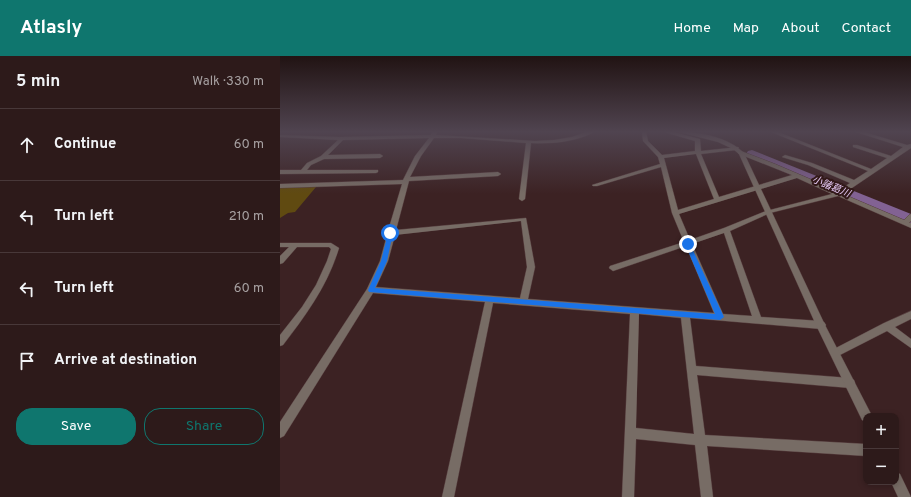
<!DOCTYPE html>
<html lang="en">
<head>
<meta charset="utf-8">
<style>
  :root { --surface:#2d1a1a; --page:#352323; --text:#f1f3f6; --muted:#a7a1a2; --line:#483839; --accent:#0f766e }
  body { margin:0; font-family:Overpass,"Noto Sans JP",sans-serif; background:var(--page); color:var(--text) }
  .controls { position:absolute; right:12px; bottom:12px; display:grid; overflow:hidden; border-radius:8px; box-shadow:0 2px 6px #0003 }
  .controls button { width:36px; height:36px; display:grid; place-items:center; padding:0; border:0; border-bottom:1px solid var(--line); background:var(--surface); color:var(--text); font:20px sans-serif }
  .stop { position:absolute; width:12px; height:12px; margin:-9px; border:3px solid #1a73e8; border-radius:50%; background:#fff }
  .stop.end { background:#1a73e8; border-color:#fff; box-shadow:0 1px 4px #0008 }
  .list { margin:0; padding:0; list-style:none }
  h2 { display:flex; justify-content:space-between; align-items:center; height:52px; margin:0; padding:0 16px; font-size:17px }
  h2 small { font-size:13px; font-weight:400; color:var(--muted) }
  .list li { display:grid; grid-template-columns:26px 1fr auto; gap:12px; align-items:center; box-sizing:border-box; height:72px; padding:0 16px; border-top:1px solid var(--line) }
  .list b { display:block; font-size:15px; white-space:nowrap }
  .list em { font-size:13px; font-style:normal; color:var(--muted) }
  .actions { display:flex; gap:8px; padding:12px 16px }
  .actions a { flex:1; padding:9px 0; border:1px solid var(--accent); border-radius:16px; text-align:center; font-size:14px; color:var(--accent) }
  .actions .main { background:var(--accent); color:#fff }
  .icon { flex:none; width:22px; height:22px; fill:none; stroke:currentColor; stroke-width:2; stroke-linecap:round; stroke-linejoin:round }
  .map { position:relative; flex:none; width:631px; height:441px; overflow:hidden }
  header { display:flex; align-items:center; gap:24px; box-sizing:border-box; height:56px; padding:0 20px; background:var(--accent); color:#fff }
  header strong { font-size:19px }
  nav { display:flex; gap:22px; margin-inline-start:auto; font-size:14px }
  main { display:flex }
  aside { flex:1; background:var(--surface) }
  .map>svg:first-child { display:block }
  .green { fill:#604a11 }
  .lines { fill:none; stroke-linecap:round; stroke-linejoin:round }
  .river { fill:#826293; fill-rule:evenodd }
  .minor-casing { stroke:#563d3e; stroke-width:1 }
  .tertiary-casing { stroke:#563d3e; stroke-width:1 }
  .minor { fill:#776c65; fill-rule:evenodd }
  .tertiary { fill:#776c65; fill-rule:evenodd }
  .route { fill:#1a73e8 }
  .labels { text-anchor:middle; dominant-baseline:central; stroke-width:4; stroke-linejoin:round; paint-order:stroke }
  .far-water-label { font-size:10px; font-style:italic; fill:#ebcefb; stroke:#321919 }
</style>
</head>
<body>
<header>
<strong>Atlasly</strong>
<nav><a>Home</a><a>Map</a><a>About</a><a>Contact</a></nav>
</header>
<main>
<aside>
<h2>5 min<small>Walk · 330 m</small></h2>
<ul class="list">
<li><svg class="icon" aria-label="ahead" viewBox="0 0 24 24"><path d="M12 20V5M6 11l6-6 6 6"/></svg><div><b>Continue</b></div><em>60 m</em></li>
<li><svg class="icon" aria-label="left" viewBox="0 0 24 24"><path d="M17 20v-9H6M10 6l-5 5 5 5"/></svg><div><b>Turn left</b></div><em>210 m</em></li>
<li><svg class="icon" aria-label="left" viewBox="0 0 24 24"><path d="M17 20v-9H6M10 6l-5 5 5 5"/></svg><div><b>Turn left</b></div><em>60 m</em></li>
<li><svg class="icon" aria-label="arrive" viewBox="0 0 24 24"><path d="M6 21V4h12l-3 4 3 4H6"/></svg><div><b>Arrive at destination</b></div></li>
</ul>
<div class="actions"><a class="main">Save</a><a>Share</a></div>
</aside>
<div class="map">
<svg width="631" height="441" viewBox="0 0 631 441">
  <rect width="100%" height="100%" fill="#3c2223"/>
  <polygon class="green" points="0,131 36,131 15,156 8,157 0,162"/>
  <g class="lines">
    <polygon class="river" points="472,94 631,158 631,169 468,101 466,98 468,95"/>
    <g class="minor-casing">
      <g id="minor">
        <path d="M 152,76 L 157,76 L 156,79 L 255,85 L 274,84 L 292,81 L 306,76 L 314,76 C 296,86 272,88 251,87 L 245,143 L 242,145 L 239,143 L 246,87 L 181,82 L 154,82 L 141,100 L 130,121 L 218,116 L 221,118 L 218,120 L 129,125 L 116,174 L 246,162 L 255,211 L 248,243 L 434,257 L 406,190 L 333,215 L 329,212 L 330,210 L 404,186 L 392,157 L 381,111 L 317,130 L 313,130 L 312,129 L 380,108 L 378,101 L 363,85 L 362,76 L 366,76 L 368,85 L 382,99 L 415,95 L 415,85 L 384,76 L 393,76 L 420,83 L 421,95 L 458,91 L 459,92 L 456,94 L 421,98 L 439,141 L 512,119 L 459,98 L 458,97 L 461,95 L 495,108 L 558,135 L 570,127 L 528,109 L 502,101 L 505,99 L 532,107 L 574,124 L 588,115 L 491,76 L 498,76 L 591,113 L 607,102 L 573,91 L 573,89 L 577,89 L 611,100 L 623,91 L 576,76 L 584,76 L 627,89 L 631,88 L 631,92 L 563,138 L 624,164 L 629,159 L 631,158 L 631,165 L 629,167 L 631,167 L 631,172 L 558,140 L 490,157 L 450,175 L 481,261 L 541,265 L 544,266 L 546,269 L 544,272 L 541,273 L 410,262 L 416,310 L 570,322 L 574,324 L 575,327 L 574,330 L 570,332 L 417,319 L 425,379 L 586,388 L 586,400 L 427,390 L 433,441 L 421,441 L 415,389 L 356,383 L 354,441 L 342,441 L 350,258 L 213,247 L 174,441 L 162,441 L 205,246 L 93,237 L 4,380 L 0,382 L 0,366 L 87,233 L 100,205 L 107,179 L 106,177 L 108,175 L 122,128 L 0,132 L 0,128 L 123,124 L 135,100 L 149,82 L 63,84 L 48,99 L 100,98 L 103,100 L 100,102 L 44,103 L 31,109 L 27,114 L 98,114 L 98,116 L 96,117 L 0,118 L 0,114 L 21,114 L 27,107 L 41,100 L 58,84 L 0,81 L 0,79 L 60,81 L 151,79 ZM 416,98 L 434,143 L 398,154 L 384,102 ZM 517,122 L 552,138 L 486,155 L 444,172 L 410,184 L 399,158 ZM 241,165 L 247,211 L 240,242 L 96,231 L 108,205 L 115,179 ZM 444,177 L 472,260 L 443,258 L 412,188 ZM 359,258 L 401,262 L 414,378 L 356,372 Z"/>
        <path d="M 0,187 L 51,187 L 59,192 C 48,229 26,259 3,289 L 0,290 L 0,279 L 22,251 L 36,229 L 47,205 L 51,193 L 49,191 L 17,191 L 3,207 L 0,208 L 0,200 L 9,191 L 0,191 Z"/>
        <polygon points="631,255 631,263 615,271 631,283 631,292 607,275 558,300 555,301 552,300 550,297 552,294 604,267"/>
      </g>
    </g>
    <g class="tertiary-casing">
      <g id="tertiary">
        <path d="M 399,76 C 420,76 448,81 464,97 L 545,269 L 590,356 L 592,360 L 586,360 L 586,366 L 582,364 L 536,269 L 459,98 L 453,93 L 438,86 Z"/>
        <polygon points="616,416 620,418 631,441 618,441 611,426 616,426"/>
      </g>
    </g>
    <use href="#minor" class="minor"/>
    <use href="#tertiary" class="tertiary"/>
  </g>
  <linearGradient id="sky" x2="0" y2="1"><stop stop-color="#211313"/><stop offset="0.55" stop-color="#504450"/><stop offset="1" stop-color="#504450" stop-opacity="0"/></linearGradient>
  <rect width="631" height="138" fill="url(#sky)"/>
  <polygon class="route" points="110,175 113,177 107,205 95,232 435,258 405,188 408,186 410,188 444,261 440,264 89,236 88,234 101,205 108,177"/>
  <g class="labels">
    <g class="far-water-label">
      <text transform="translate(551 131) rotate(23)">小諸葛川</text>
    </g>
  </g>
</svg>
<div class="controls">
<button>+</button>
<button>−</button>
</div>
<div class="stop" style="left:110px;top:177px"></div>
<div class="stop end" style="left:408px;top:188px"></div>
</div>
</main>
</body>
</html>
